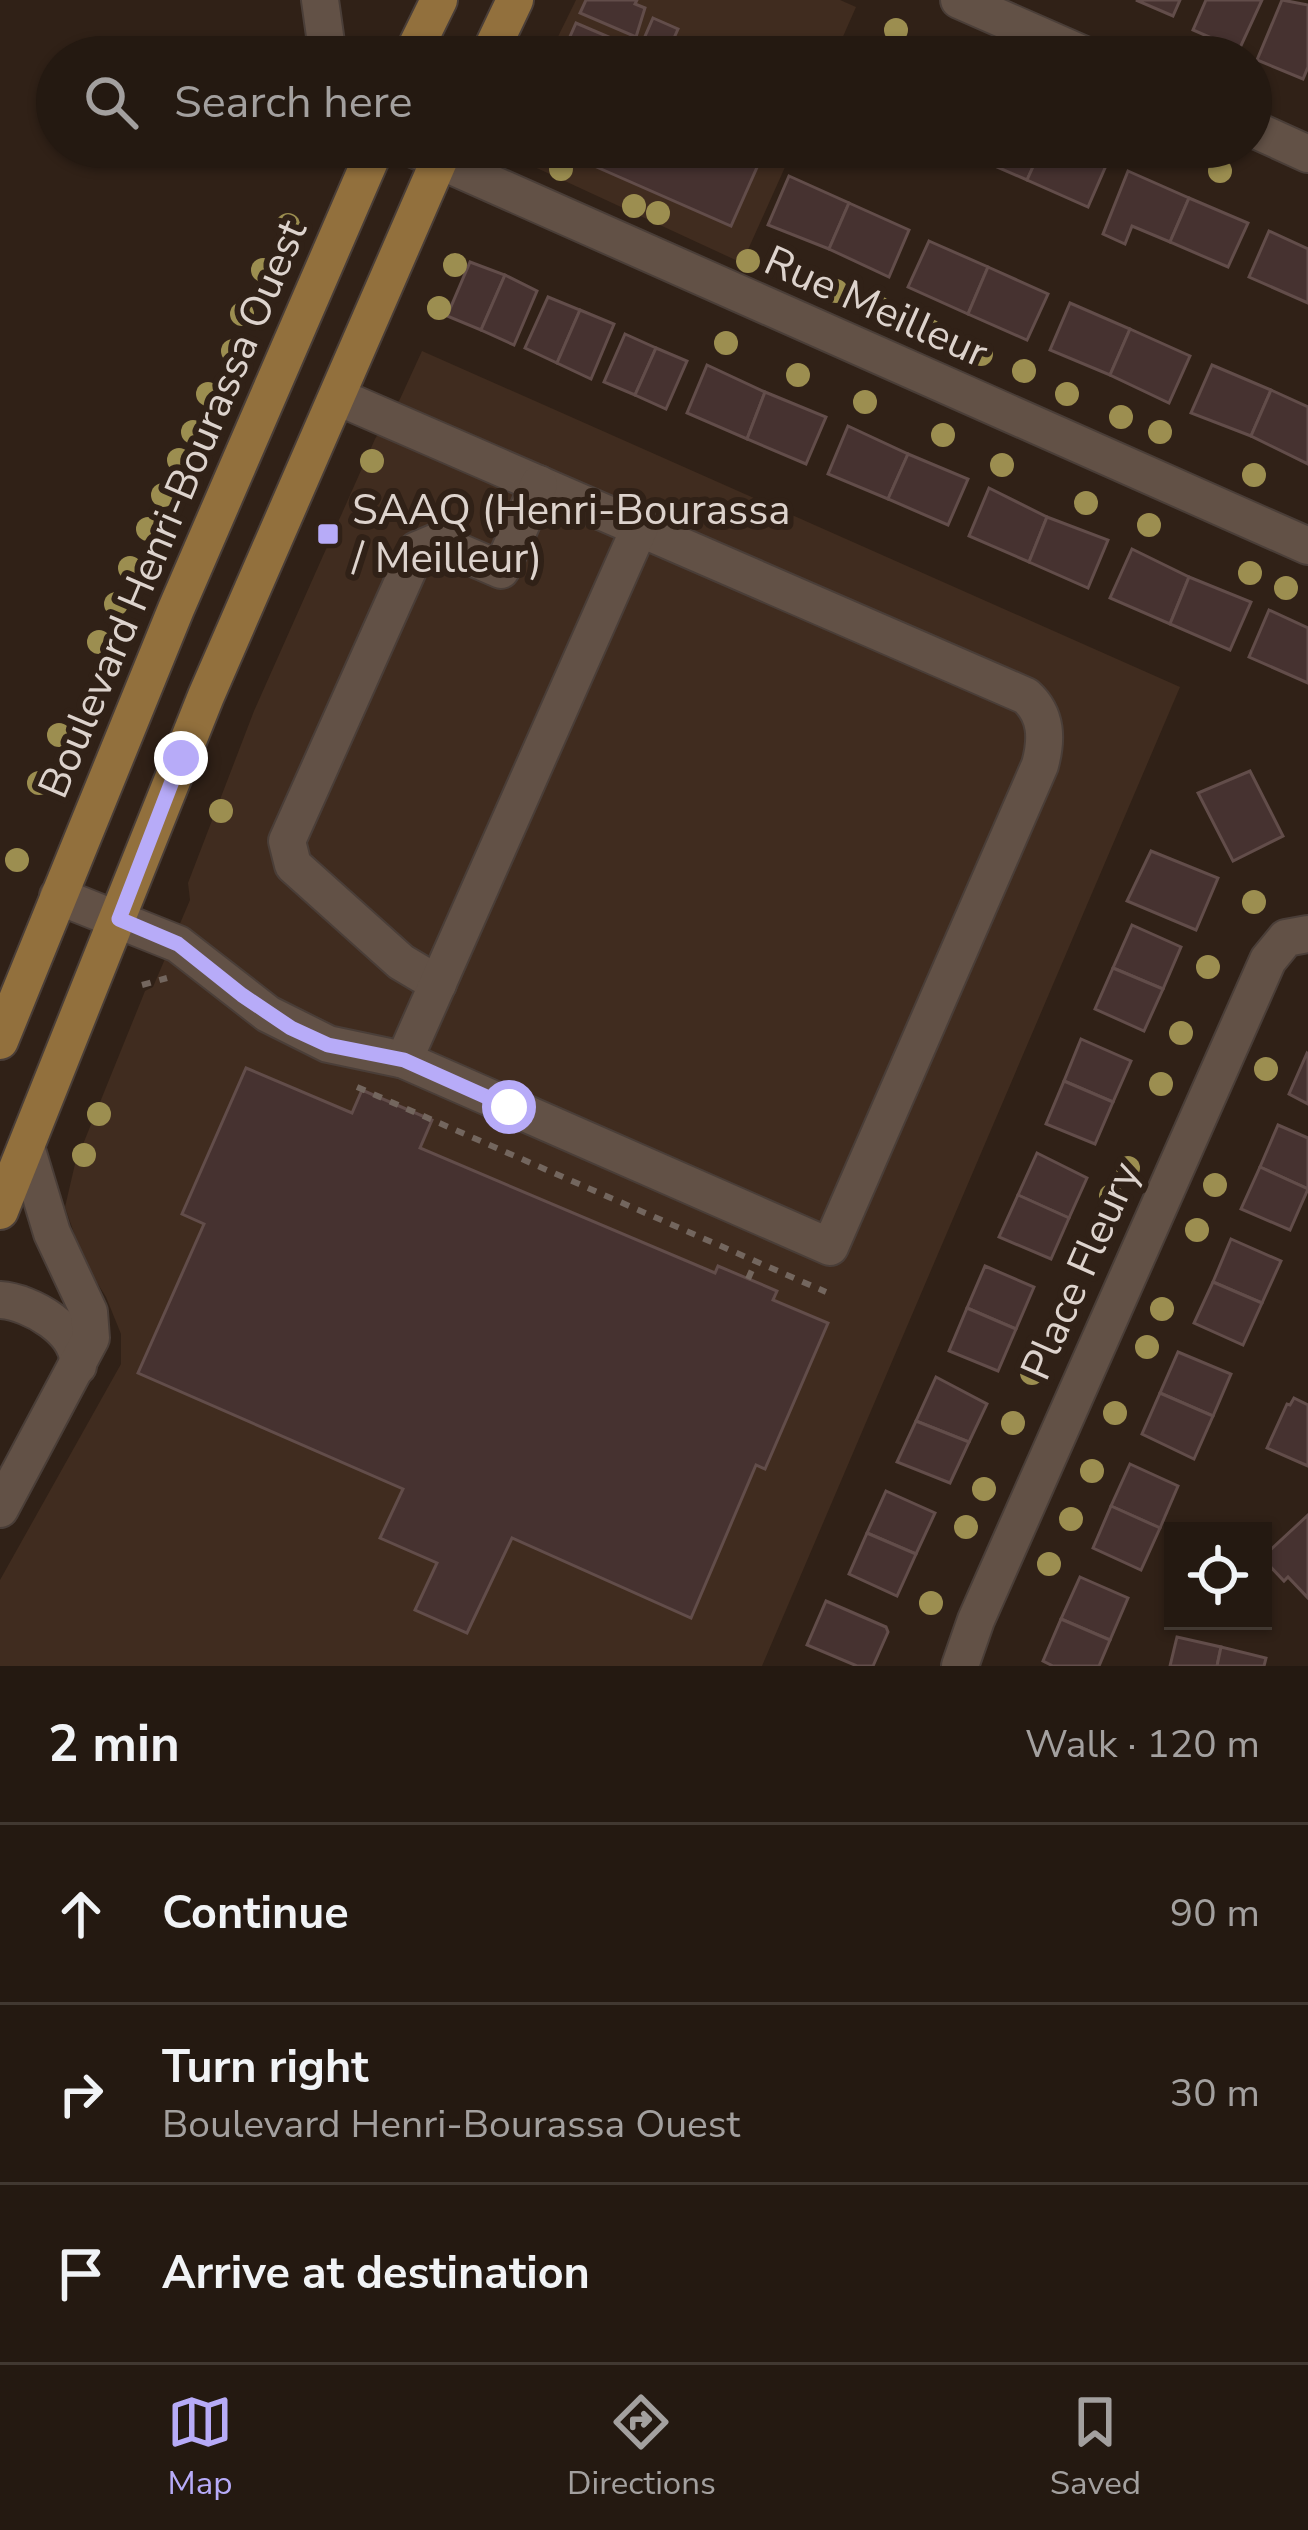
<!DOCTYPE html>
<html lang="en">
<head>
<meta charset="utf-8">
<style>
  :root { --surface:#241911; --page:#30261f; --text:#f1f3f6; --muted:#a3a09f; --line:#413831; --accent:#b7abf8 }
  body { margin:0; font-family:"Nunito Sans",sans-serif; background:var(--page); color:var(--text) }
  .controls { position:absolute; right:36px; bottom:36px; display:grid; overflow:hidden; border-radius:0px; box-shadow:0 3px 9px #0004 }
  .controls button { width:108px; height:108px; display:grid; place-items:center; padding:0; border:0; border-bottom:3px solid var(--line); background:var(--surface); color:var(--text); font:60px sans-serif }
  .stop { position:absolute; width:36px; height:36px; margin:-27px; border:9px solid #b7abf8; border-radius:50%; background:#fff }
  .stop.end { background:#b7abf8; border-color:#fff; box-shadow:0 3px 12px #0008 }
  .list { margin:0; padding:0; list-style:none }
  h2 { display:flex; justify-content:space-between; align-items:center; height:156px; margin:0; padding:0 48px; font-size:51px }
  h2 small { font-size:39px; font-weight:400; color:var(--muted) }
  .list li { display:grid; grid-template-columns:78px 1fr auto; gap:36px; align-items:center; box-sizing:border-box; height:180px; padding:0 48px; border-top:3px solid var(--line) }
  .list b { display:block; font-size:45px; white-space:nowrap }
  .list p { margin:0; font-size:39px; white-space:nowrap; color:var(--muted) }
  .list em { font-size:39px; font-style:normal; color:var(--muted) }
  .icon { flex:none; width:66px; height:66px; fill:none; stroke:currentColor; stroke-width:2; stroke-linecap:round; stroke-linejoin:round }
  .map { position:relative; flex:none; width:1308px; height:1666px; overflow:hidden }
  .search { position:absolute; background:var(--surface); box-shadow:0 3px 9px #0004; left:36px; right:36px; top:36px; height:132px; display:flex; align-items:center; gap:30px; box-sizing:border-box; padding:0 42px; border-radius:66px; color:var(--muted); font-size:45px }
  .sheet { height:696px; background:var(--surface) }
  nav { display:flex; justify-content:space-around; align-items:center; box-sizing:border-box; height:168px; border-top:3px solid var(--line); background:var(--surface); font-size:33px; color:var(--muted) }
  nav a { display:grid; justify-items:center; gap:6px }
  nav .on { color:var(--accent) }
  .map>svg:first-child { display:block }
  .built { fill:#402c1f }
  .building { fill:#463230; stroke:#624d4a; stroke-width:3 }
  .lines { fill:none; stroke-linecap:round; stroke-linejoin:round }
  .minor-casing { stroke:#4a3e38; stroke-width:40 }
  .major-casing { stroke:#4a3e38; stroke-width:40 }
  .path { stroke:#73665e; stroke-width:6; stroke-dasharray:9 9; stroke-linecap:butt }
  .minor { stroke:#625146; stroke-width:36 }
  .major { stroke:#92703d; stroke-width:36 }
  .tree { fill:#9c8e50 }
  .route { stroke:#b7abf8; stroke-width:15 }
  .poi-dot { fill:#b7abf8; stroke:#302117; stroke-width:4.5 }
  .labels { text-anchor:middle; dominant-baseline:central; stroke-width:12; stroke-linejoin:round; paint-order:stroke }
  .street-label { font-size:42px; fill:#ddd3cd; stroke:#302117 }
  .poi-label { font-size:42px; fill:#ddd3cd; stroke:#302117; text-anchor:start }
</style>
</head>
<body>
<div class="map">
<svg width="1308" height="1666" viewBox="0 0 1308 1666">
  <rect width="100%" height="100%" fill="#302117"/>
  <g class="built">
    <polygon points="576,0 840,0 856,7 834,57 548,57"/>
    <polygon points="508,147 794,147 742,263 513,157"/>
    <polygon points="422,351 1180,687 762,1666 0,1666 0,1580 121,1364 121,1334 106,1297 70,1239 75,1236 65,1207 75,1164 141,1001 145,991 153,987 190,900 188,883 254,711 375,439 400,399"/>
  </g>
  <g class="building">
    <polygon points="586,0 637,0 635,4 645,8 636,37 580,13"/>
    <polygon points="1136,0 1180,0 1173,16"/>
    <polygon points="1206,0 1262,0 1239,50 1193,30"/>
    <polygon points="1282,0 1308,5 1308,67 1303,79 1257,60"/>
    <polygon points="653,18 678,29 670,47 692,57 561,57 576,23 639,50"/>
    <polygon points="551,147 766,147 731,226"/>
    <polygon points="970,147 1042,147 1027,180 967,154"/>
    <polygon points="1042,147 1077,147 1108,161 1088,207 1027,180"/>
    <polygon points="1128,171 1189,198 1170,242 1132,226 1125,244 1103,234"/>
    <polygon points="789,176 849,203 829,249 768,225"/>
    <polygon points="1189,198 1248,223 1228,267 1170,242"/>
    <polygon points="849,203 909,230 889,277 829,249"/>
    <polygon points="1269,231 1308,249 1308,303 1249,277"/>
    <polygon points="929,241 988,267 968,314 908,287"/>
    <polygon points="470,262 505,275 481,330 447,316"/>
    <polygon points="988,267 1048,294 1027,340 968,314"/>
    <polygon points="505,275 537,291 514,345 481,330"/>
    <polygon points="548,297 580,310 557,363 525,348"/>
    <polygon points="1070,303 1130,329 1110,375 1050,350"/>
    <polygon points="580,310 614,324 591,379 557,363"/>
    <polygon points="1130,329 1190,356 1169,403 1110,375"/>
    <polygon points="625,334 656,348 635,395 604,382"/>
    <polygon points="656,348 687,361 666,409 635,395"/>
    <polygon points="707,365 765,392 747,439 687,413"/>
    <polygon points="1212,365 1271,390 1251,436 1191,413"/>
    <polygon points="1271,390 1308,407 1308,464 1251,436"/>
    <polygon points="765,392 826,417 806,464 747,439"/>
    <polygon points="848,426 908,454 888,499 828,474"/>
    <polygon points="908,454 968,479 948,525 888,499"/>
    <polygon points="989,488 1047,517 1029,562 969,536"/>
    <polygon points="1047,517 1108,540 1088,588 1029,562"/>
    <polygon points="1132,549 1189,577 1170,624 1110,598"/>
    <polygon points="1189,577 1251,602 1230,650 1170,624"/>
    <polygon points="1269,610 1308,628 1308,683 1249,657"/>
    <polygon points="1250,771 1283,836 1233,861 1198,793"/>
    <polygon points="1151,851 1218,878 1196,930 1127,901"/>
    <polygon points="1132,925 1181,947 1163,989 1113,968"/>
    <polygon points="1113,968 1163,989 1144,1031 1095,1009"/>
    <polygon points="1081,1039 1131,1061 1113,1102 1064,1081"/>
    <polygon points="1307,1053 1308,1054 1308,1104 1289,1094"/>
    <polygon points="246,1068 352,1113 362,1090 432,1120 420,1148 715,1273 718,1266 777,1291 773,1300 828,1323 765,1469 756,1465 691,1618 512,1538 467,1633 415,1610 437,1563 380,1538 403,1489 138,1373 204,1224 182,1214"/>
    <polygon points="1064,1081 1113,1102 1095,1144 1046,1124"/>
    <polygon points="1278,1125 1308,1138 1308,1189 1260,1167"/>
    <polygon points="1037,1153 1087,1178 1069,1218 1018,1195"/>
    <polygon points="1260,1167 1308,1189 1290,1230 1241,1209"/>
    <polygon points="1018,1195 1069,1218 1051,1259 999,1237"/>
    <polygon points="1231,1239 1281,1261 1262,1303 1213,1282"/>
    <polygon points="985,1266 1034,1287 1016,1329 967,1308"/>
    <polygon points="1213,1282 1262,1303 1243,1345 1194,1323"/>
    <polygon points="967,1308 1016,1329 998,1371 949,1351"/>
    <polygon points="1178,1352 1231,1374 1213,1416 1160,1393"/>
    <polygon points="936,1377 987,1404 969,1442 916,1421"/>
    <polygon points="1160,1393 1213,1416 1194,1459 1142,1434"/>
    <polygon points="1294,1398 1308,1405 1308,1466 1267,1448 1287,1404 1290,1405"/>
    <polygon points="916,1421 969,1442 950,1483 897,1462"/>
    <polygon points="1130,1464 1178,1486 1160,1528 1111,1506"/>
    <polygon points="886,1491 935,1513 916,1554 867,1533"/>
    <polygon points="1111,1506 1160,1528 1141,1570 1093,1548"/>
    <polygon points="1308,1515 1308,1598 1288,1577 1284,1581 1265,1561 1269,1557 1266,1554"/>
    <polygon points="867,1533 916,1554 897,1596 849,1574"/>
    <polygon points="1080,1577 1128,1598 1110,1640 1061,1619"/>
    <polygon points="826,1601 886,1627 888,1632 873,1666 857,1666 807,1645"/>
    <polygon points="1061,1619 1110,1640 1099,1666 1053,1666 1043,1661"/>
    <polygon points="1177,1637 1221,1647 1217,1666 1170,1666"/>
    <polygon points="1221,1647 1266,1658 1264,1666 1217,1666"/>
  </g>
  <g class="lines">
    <g class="minor-casing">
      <g id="minor">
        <polyline points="320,0 328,57"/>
        <polyline points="959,0 1089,57"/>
        <polyline points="1251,128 1308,154"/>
        <polyline points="409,147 1308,546"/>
        <path d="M 58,896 L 178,944 L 268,1014 L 328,1044 L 404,1060 L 830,1247 L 1040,765 C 1047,739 1047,715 1026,696 L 338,397"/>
        <polyline points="438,984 401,962 293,865 287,841 417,550 436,542 501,570 539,484"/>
        <polyline points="404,1060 640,527"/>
        <path d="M 0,1300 C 31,1302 81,1331 78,1366"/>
        <polyline points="0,1509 91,1338 89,1312 52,1233 26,1147"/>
        <polyline points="960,1666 976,1620 1268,960 1286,938 1308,934"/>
      </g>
    </g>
    <g class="major-casing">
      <g id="major">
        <polyline points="411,57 439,0"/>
        <polyline points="488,57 515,0"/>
        <polyline points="0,1041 176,609 376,147"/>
        <polyline points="0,1211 206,696 445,147"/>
      </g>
    </g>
    <g class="path">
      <polyline points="142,985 167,978"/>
      <polyline points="357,1087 826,1292"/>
      <polyline points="748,1279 756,1261"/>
    </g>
    <use href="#minor" class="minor"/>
    <use href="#major" class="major"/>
  </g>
  <g class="tree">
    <circle cx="896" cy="30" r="12"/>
    <circle cx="561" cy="169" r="12"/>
    <circle cx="1220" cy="171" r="12"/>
    <circle cx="634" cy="206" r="12"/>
    <circle cx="658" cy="213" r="12"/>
    <circle cx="288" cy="225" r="12"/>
    <circle cx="748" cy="261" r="12"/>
    <circle cx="455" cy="265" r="12"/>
    <circle cx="790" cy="268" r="12"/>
    <circle cx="263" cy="270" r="12"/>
    <circle cx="836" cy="291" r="12"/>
    <circle cx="439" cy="308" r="12"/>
    <circle cx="879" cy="308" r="12"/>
    <circle cx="242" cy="314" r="12"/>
    <circle cx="930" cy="331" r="12"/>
    <circle cx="726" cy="343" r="12"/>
    <circle cx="233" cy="351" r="12"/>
    <circle cx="981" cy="354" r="12"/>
    <circle cx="1024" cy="371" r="12"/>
    <circle cx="798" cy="375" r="12"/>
    <circle cx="208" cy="394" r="12"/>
    <circle cx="1067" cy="394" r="12"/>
    <circle cx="865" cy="402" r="12"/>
    <circle cx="1121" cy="417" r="12"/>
    <circle cx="193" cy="432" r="12"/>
    <circle cx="1160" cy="432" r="12"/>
    <circle cx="943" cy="435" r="12"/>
    <circle cx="179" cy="460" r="12"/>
    <circle cx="372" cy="461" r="12"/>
    <circle cx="1002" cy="465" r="12"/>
    <circle cx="1254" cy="475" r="12"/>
    <circle cx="163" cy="495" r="12"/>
    <circle cx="1086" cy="503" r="12"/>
    <circle cx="1149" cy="525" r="12"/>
    <circle cx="148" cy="529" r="12"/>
    <circle cx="130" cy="568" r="12"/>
    <circle cx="1250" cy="573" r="12"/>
    <circle cx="1286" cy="588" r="12"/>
    <circle cx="116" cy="604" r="12"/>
    <circle cx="99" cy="642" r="12"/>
    <circle cx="59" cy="735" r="12"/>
    <circle cx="39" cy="783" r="12"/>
    <circle cx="221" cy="811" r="12"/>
    <circle cx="17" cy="860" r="12"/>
    <circle cx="1254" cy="902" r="12"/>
    <circle cx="1208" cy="967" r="12"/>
    <circle cx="1181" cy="1033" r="12"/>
    <circle cx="1266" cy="1069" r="12"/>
    <circle cx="1161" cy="1084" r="12"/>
    <circle cx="99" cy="1114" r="12"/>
    <circle cx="84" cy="1155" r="12"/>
    <circle cx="1128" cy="1168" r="12"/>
    <circle cx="1215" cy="1185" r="12"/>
    <circle cx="1111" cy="1196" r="12"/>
    <circle cx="1197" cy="1230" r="12"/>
    <circle cx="1162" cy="1309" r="12"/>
    <circle cx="1147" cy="1347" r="12"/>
    <circle cx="1032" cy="1373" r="12"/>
    <circle cx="1115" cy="1413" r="12"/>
    <circle cx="1013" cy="1423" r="12"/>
    <circle cx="1092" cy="1471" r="12"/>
    <circle cx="984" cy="1489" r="12"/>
    <circle cx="1071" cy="1519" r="12"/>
    <circle cx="966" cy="1527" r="12"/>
    <circle cx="1049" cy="1564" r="12"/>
    <circle cx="931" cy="1603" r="12"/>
  </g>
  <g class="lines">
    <polyline class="route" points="181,758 119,919 178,944 242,995 291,1028 328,1045 404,1060 509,1107"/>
  </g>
  <rect class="poi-dot" x="316" y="522" width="24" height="24" rx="6"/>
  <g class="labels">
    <g class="street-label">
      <text transform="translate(876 307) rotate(24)">Rue Meilleur</text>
      <text transform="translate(173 509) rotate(-67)">Boulevard Henri-Bourassa Ouest</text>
      <text transform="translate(1081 1271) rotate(-66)">Place Fleury</text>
    </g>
    <g class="poi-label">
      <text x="352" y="510">SAAQ (Henri-Bourassa<tspan x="352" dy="48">/ Meilleur)</tspan></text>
    </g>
  </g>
</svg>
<div class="controls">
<button><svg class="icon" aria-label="locate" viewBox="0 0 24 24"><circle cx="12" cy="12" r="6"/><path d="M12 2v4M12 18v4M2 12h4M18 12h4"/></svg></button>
</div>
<div class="stop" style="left:509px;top:1107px"></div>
<div class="stop end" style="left:181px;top:758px"></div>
<div class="search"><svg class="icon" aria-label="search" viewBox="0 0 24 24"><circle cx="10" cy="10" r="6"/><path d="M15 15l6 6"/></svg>Search here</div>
</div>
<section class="sheet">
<h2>2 min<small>Walk · 120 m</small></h2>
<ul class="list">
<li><svg class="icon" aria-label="ahead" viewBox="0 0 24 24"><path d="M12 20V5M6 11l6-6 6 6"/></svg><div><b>Continue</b></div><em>90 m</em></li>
<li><svg class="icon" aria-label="right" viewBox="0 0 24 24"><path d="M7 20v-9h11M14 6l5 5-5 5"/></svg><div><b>Turn right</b><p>Boulevard Henri-Bourassa Ouest</p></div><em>30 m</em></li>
<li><svg class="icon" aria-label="arrive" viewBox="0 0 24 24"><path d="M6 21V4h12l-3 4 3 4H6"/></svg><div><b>Arrive at destination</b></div></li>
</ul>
</section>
<nav>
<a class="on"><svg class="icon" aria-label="map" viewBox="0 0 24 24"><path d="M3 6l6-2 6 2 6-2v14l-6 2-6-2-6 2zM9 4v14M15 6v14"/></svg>Map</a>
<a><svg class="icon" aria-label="directions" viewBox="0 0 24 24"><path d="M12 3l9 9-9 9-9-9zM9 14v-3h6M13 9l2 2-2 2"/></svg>Directions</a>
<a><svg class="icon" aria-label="saved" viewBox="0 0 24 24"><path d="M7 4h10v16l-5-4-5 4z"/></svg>Saved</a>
</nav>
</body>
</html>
